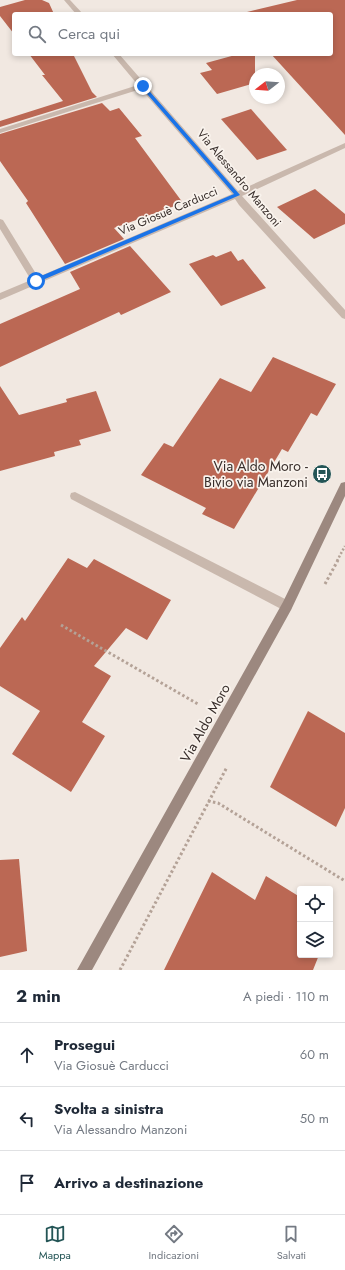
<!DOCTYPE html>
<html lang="it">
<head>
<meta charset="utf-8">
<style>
  :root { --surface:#fff; --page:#f6f6f7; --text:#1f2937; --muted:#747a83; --line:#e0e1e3; --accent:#245556 }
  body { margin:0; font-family:Jost,sans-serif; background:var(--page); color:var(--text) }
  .controls { position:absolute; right:12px; bottom:12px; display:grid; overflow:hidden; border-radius:4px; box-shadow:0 2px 6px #0003 }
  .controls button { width:36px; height:36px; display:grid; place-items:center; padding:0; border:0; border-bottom:1px solid var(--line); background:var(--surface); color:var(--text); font:20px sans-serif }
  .compass { position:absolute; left:249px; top:68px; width:36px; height:36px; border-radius:50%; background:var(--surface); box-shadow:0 2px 6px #0003; rotate:253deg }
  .stop { position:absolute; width:12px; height:12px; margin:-9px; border:3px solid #1a73e8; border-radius:50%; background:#fff }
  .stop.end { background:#1a73e8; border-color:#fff; box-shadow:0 1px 4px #0008 }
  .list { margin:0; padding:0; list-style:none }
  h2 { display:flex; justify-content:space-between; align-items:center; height:52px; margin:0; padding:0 16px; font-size:17px }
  h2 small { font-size:13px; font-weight:400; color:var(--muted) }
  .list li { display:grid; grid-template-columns:26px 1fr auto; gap:12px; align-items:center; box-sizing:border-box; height:64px; padding:0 16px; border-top:1px solid var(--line) }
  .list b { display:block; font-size:15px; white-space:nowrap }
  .list p { margin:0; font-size:13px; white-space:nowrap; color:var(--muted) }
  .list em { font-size:13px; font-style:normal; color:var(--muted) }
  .icon { flex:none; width:22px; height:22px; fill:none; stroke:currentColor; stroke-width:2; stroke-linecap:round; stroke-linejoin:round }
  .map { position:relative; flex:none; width:345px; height:970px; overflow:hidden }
  .search { position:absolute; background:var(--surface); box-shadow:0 2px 6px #0003; left:12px; right:12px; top:12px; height:44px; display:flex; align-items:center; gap:10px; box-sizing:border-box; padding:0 14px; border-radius:4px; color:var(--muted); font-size:15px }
  .sheet { height:244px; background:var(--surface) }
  nav { display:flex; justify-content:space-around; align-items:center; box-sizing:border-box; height:56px; border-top:1px solid var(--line); background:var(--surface); font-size:11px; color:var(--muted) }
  nav a { display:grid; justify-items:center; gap:2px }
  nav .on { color:var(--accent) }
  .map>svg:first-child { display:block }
  .building { fill:#bb6854 }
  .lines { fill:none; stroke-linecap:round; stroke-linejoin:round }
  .path-far1 { stroke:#b4a297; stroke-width:2.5; stroke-dasharray:2 2; stroke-linecap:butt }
  .path { stroke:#b4a297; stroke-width:3; stroke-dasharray:2.5 2.5; stroke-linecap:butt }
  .lane { fill:#c9b8ad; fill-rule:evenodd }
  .street { fill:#c9b8ad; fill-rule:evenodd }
  .secondary { fill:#9c887f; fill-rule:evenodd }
  .route { fill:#1a73e8 }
  .labels { text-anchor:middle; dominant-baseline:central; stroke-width:3.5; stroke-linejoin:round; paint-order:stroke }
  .far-street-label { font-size:12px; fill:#382e2b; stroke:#f9f3ed }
  .poi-label { font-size:14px; fill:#382e2b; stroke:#f9f3ed; text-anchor:end }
  .street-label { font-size:14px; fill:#382e2b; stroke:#f9f3ed }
</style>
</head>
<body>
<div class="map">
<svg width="345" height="970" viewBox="0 0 345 970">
  <rect width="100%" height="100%" fill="#f1e8e1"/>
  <g class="building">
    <polygon points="25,0 42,0 49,3 54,14 14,14 14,34 0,16 0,7"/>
    <polygon points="297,0 345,0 345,135 271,54 331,54 331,14 243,13"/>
    <polygon points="29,54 73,54 92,92 97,97 0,127 0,121 63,101 42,75 45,75"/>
    <polygon points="239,54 255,54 255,83 217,94 200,73 212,70 206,63"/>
    <polygon points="102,103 110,111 119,108 142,136 135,138 183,203 114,228 124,239 65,264 26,203 28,201 0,161 0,134"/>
    <polygon points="251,109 287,150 257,160 221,119"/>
    <polygon points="315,189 345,214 345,224 314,239 277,207"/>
    <polygon points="130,246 171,292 121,315 119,312 0,367 0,324 80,289 70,272"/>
    <polygon points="231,251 238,261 243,259 266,288 221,306 189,264 213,255 216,257"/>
    <polygon points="273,357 336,384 317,416 311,413 288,452 282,449 234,529 202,514 206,508 141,475 164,443 173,447 220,378 251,392"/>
    <polygon points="0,386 19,415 67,402 66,399 96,391 111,431 79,440 81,445 54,452 55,456 0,471"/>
    <polygon points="68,558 87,568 94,559 171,600 147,640 126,628 94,666 111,676 82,722 105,736 71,792 12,754 40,711 0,686 0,648 22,617 25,621"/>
    <polygon points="308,711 345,733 345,808 336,827 270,787"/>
    <polygon points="19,859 27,951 0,957 0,860"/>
    <polygon points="212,872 255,900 266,876 300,897 300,955 319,955 313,970 164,970"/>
  </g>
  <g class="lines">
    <polyline class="path-far1" points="337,561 345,546"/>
    <g class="path">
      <polyline points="325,584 338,560"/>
      <polyline points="61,625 198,704"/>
      <polyline points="208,801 218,803 345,881"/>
      <polyline points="120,970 227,767"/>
    </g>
    <polygon class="lane" points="75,492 291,602 292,606 291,610 287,611 283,610 71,499 70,496 71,493"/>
    <g class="street">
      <polygon points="64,0 70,0 83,14 76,14"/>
      <polygon points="112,54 119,54 238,191 345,143 345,148 242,196 345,310 345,319 342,318 239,205 235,199 0,300 0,293 31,280 0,229 0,219 3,220 38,277 232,194 141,89 0,133 0,129 138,85"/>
    </g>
    <polygon class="secondary" points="345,482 345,496 291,610 92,970 77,970 283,602 341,483"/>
  </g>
  <polygon class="route" points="141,85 144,85 240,195 38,282 34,282 34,279 234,194 141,87"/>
  <defs>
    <g id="bus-disc" transform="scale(1)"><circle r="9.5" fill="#245556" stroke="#f9f3ed"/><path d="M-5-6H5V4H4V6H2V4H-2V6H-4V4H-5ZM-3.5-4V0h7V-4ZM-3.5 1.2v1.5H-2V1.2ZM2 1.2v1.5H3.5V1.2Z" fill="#fff"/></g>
  </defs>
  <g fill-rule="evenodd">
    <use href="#bus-disc" x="322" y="474"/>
  </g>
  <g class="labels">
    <g class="far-street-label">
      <text transform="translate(239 178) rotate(50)">Via Alessandro Manzoni</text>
      <text transform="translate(168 211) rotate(-23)">Via Giosuè Carducci</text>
    </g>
    <g class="poi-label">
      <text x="308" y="466">Via Aldo Moro -<tspan x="308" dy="16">Bivio via Manzoni</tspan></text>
    </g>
    <g class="street-label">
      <text transform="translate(205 723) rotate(-61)">Via Aldo Moro</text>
    </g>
  </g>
</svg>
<div class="controls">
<button><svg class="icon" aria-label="locate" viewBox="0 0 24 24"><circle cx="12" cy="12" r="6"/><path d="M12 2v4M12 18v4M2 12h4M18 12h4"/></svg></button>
<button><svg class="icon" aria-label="layers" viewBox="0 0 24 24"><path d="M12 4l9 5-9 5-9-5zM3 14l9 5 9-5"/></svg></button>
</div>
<svg class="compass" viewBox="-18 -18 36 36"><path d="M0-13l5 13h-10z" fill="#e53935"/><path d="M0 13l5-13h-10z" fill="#747a83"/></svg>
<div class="stop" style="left:36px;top:281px"></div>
<div class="stop end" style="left:143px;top:86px"></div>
<div class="search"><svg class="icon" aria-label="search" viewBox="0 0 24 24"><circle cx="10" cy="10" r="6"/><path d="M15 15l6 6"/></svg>Cerca qui</div>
</div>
<section class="sheet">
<h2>2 min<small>A piedi · 110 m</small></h2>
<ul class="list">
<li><svg class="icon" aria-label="ahead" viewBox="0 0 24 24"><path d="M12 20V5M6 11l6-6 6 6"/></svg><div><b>Prosegui</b><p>Via Giosuè Carducci</p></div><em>60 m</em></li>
<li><svg class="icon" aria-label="left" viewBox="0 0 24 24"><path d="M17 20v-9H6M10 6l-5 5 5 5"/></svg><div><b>Svolta a sinistra</b><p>Via Alessandro Manzoni</p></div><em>50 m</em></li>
<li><svg class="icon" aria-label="arrive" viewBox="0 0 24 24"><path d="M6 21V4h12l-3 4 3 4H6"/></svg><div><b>Arrivo a destinazione</b></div></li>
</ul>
</section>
<nav>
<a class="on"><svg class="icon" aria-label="map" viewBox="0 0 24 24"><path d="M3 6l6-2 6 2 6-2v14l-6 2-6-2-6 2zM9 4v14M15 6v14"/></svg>Mappa</a>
<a><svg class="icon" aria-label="directions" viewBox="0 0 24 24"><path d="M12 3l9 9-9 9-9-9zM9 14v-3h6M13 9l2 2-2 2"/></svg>Indicazioni</a>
<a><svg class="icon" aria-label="saved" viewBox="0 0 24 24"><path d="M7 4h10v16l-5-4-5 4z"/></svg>Salvati</a>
</nav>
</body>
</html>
